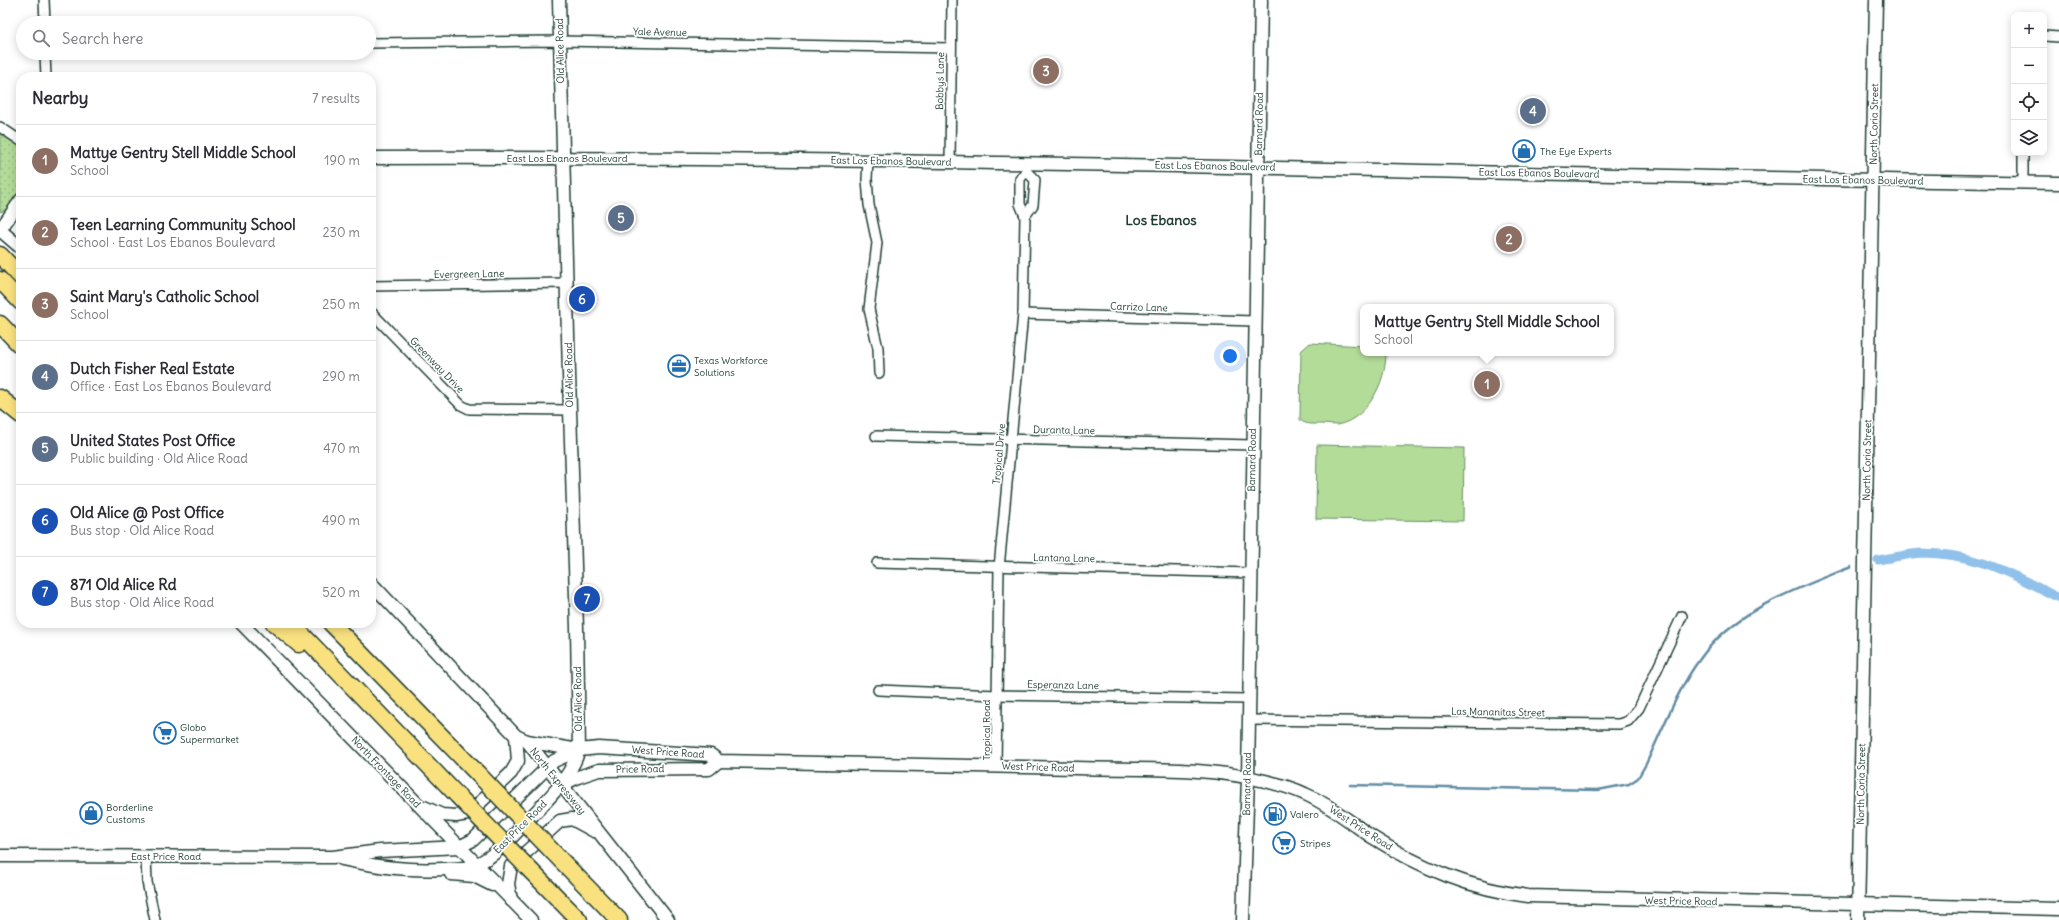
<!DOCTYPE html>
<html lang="en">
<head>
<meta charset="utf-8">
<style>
  :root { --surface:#fff; --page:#f7f7f7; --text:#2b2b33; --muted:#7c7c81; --line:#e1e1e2; --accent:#1f6fb2 }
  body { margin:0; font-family:Delius,sans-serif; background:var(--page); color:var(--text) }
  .controls { position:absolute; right:12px; top:12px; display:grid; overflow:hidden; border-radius:8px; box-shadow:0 2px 10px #0003 }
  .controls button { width:36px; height:36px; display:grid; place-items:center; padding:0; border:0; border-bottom:1px solid var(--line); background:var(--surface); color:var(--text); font:20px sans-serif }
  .you { position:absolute; left:1230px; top:356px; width:14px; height:14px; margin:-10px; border:3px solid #fff; border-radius:50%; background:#1a73e8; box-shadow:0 0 0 6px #1a73e833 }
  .badge { display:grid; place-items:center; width:26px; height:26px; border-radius:50%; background:var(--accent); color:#fff; font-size:13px; font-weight:700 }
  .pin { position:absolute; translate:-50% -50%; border:2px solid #fff; box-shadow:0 1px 4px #0006 }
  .popup { position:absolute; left:1360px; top:304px; width:254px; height:52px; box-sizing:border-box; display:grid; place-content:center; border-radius:8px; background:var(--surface); filter:drop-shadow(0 1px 3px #0005); font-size:13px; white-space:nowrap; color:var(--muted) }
  .popup b { font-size:15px; color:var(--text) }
  .popup::after { content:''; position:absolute; left:50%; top:100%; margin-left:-8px; border:8px solid transparent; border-top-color:var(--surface) }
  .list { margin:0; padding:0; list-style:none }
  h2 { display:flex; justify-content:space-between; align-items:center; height:52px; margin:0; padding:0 16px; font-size:17px }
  h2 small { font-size:13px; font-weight:400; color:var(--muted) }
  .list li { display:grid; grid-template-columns:26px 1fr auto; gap:12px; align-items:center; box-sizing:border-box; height:72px; padding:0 16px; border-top:1px solid var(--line) }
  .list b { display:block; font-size:15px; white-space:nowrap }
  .list p { margin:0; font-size:13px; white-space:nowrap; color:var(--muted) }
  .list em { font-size:13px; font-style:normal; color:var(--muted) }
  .icon { flex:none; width:22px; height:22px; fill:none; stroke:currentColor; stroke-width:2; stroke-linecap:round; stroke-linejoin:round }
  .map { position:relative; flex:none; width:2059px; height:920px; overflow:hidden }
  .search { position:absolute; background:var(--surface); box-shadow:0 2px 10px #0003; left:16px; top:16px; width:360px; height:44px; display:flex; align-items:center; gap:10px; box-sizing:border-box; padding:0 14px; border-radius:22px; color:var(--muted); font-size:15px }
  .panel { position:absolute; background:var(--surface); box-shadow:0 2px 10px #0003; left:16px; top:72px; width:360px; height:556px; border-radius:16px }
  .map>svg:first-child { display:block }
  .grass { fill:#b3dc99; stroke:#698c66 }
  .park { fill:url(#park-dots); stroke:#698c66 }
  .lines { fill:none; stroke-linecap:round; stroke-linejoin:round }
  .stream { stroke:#628ca2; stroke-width:2.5 }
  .canal { stroke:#8fc1eb; stroke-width:9 }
  .street-casing { stroke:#1f3d34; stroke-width:12 }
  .secondary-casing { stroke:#1f3d34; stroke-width:15 }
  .highway-casing { stroke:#1f3d34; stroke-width:19 }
  .street { stroke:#fff; stroke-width:9 }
  .secondary { stroke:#fff; stroke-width:12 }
  .highway { stroke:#fae180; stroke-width:16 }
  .highway-bridge-casing { stroke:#1f3d34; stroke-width:19; stroke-linecap:butt }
  .highway-bridge { stroke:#fae180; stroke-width:16 }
  .labels { text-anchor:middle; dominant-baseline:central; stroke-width:3.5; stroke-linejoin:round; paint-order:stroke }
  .street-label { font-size:10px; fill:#1f3d34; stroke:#fff }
  .poi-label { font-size:10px; fill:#1f3d34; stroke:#fff; text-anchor:start }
  .district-label { font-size:14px; font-weight:bold; fill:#1f3d34; stroke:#fff }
</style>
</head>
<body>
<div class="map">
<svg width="2059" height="920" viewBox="0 0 2059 920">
  <defs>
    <pattern id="park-dots" width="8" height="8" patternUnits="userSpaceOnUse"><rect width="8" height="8" fill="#b3dc99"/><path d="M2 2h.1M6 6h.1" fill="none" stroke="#9abe84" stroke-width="1.8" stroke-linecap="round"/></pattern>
  </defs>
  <rect width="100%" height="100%" fill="#fff"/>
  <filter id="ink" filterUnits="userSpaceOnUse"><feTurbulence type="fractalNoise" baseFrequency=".025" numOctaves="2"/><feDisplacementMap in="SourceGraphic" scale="8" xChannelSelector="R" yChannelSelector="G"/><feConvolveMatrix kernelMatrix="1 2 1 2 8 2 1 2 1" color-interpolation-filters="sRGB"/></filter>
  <g filter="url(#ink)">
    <g class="grass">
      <path d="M 1310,343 L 1363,346 L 1363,353 L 1386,353 C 1386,382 1368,419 1337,425 C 1332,425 1326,424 1321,424 C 1314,424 1306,425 1300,420 L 1301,351 Z"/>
      <polygon points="1317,445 1464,448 1463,521 1316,519"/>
    </g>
    <path class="park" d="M 0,133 L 21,146 C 21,157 24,177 21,187 C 18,195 9,211 0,212 Z"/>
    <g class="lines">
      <path class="stream" d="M 1350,785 L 1598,790 L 1629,784 L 1638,778 L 1646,764 C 1662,731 1678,688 1700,659 C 1735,609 1797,589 1851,567"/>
      <path class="canal" d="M 1878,560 C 1892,558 1907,554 1921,553 C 1977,553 2011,574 2059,598"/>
      <g class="street-casing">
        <g id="street">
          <polyline points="44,0 45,23"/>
          <polyline points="2044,36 2059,37"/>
          <polyline points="369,43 560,41 951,48"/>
          <polyline points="45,53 46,77"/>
          <polyline points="0,127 21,141"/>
          <polyline points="868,160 867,179 869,205 877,243 869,309 878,348 879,373"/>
          <polyline points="950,162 952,0"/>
          <polyline points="2023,182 2023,153"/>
          <polyline points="1025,216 1033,205 1035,180 1026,171"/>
          <polyline points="371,286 567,283"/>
          <polyline points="371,312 461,405 469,409 570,410"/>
          <polyline points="1023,314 1254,321"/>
          <polyline points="876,436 1253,445"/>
          <polyline points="877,563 1251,573"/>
          <polyline points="878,690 997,695 1248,699"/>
          <polyline points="1248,720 1619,724 1628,721 1639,708 1682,616"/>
          <polyline points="996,766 999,568 1023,314 1025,216 1020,204 1020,179 1026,171 1026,163"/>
          <polyline points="146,856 147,882 155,920"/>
        </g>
      </g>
      <g class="secondary-casing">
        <g id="secondary">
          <path d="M 371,158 C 934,156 1496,175 2059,183"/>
          <polyline points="21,200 0,230 21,248"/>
          <polyline points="371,583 516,736 527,741 668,920"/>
          <polyline points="241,623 531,920"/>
          <polyline points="527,741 578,750"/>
          <polyline points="562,785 578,777 599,770 709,769 719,761"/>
          <polyline points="424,807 442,815 456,816 468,814 511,773 518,761 516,736"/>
          <path d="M 0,856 L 333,857 L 380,851 L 459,847 L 473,840 L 554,761 L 579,750 L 599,748 L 711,755 L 719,761 C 838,764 958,765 1077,768 C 1139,770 1204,766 1265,781 C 1278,784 1293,788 1305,794 C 1330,805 1350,822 1372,837 C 1421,868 1470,889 1528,896 L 2059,909"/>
          <path d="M 342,859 C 378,867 407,871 444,869 C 455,869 468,869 477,864 C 499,854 515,833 532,816 C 552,795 570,778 579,750 L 577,628 L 570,410 L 559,0"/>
          <polyline points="451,874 474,876 492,885"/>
          <polyline points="511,900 508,884 511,866 560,821 572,819 594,831"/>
          <polyline points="1243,920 1248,778 1261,0"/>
          <polyline points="1858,920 1876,0"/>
        </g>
      </g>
      <g class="highway-casing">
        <g id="highway">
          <polyline points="0,255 21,277"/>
          <polyline points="0,280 21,302"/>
          <polyline points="0,324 21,346"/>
          <polyline points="0,398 21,415"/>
          <polyline points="274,623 299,644"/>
          <polyline points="291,623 457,795"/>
          <polyline points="331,623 479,775"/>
          <polyline points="554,853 619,920"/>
          <polyline points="532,872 579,920"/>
        </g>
      </g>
      <use href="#street" class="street"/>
      <use href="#secondary" class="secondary"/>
      <use href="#highway" class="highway"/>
      <g class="highway-bridge-casing">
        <g id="highway-bridge">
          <polyline points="479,775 554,853"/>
          <polyline points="457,795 532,872"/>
        </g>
      </g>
      <use href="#highway-bridge" class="highway-bridge"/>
    </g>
  </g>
  <defs>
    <g id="shop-ring" transform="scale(1.15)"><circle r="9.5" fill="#fff" stroke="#1f6fb2" stroke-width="1.5"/><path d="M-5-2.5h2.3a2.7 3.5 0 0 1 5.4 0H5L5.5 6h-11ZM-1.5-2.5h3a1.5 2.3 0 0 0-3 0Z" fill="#1f6fb2"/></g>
    <g id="office-ring" transform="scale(1.15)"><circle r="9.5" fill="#fff" stroke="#1f6fb2" stroke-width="1.5"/><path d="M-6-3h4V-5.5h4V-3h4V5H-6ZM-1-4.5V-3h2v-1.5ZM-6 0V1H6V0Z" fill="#1f6fb2"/></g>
    <g id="supermarket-ring" transform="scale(1.15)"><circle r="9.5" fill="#fff" stroke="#1f6fb2" stroke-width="1.5"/><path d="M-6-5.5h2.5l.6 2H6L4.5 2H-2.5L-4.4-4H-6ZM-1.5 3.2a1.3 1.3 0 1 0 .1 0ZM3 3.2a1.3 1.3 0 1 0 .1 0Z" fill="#1f6fb2"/></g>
    <g id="fuel-ring" transform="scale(1.15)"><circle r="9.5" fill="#fff" stroke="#1f6fb2" stroke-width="1.5"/><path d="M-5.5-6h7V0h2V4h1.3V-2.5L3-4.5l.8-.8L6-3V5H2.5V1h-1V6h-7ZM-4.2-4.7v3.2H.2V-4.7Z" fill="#1f6fb2"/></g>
  </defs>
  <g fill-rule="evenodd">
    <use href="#shop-ring" x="1524" y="151"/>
    <use href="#office-ring" x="679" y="366"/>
    <use href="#supermarket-ring" x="165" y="733"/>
    <use href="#shop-ring" x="91" y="813"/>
    <use href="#fuel-ring" x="1275" y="814"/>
    <use href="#supermarket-ring" x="1284" y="843"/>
  </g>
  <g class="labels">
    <g class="street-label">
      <text transform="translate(660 32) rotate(1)">Yale Avenue</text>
      <text transform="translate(560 51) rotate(-91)">Old Alice Road</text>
      <text transform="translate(940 81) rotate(-89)">Bobbys Lane</text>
      <text transform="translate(1259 124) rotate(-89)">Barnard Road</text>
      <text transform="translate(1874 124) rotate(-89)">North Coria Street</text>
      <text x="567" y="158">East Los Ebanos Boulevard</text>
      <text transform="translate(891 161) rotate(1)">East Los Ebanos Boulevard</text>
      <text transform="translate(1215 166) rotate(1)">East Los Ebanos Boulevard</text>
      <text transform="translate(1539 173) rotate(1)">East Los Ebanos Boulevard</text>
      <text transform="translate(1863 180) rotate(1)">East Los Ebanos Boulevard</text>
      <text transform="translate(469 274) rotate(-1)">Evergreen Lane</text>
      <text transform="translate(1139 307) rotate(2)">Carrizo Lane</text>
      <text transform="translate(437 365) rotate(46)">Greenway Drive</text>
      <text transform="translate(569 375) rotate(-91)">Old Alice Road</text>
      <text transform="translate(1064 430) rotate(1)">Duranta Lane</text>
      <text transform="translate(999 454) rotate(-85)">Tropical Drive</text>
      <text transform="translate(1252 460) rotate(-89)">Barnard Road</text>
      <text transform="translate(1867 460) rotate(-89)">North Coria Street</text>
      <text transform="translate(1064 558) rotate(1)">Lantana Lane</text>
      <text transform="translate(1063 685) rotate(1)">Esperanza Lane</text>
      <text transform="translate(578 699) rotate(-91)">Old Alice Road</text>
      <text transform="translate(1498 712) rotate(1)">Las Mananitas Street</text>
      <text transform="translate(986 730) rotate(-90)">Tropical Road</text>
      <text transform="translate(668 752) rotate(4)">West Price Road</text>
      <text transform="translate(1038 767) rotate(2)">West Price Road</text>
      <text transform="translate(640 769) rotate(-1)">Price Road</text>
      <text transform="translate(386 772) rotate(46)">North Frontage Road</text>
      <text transform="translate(558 781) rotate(51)">North Expressway</text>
      <text transform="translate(1247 784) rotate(-89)">Barnard Road</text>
      <text transform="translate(1861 784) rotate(-89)">North Coria Street</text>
      <text transform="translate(520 827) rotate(-45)">East Price Road</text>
      <text transform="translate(1361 828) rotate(33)">West Price Road</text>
      <text x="166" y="856">East Price Road</text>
      <text transform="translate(1681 901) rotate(1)">West Price Road</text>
    </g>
    <g class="poi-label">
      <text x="1540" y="151">The Eye Experts</text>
      <text x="694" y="360">Texas Workforce<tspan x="694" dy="12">Solutions</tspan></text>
      <text x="180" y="727">Globo<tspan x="180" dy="12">Supermarket</tspan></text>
      <text x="106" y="807">Borderline<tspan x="106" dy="12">Customs</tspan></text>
      <text x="1290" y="814">Valero</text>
      <text x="1300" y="843">Stripes</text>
    </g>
    <g class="district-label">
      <text x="1161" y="220">Los Ebanos</text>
    </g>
  </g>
</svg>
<div class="controls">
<button>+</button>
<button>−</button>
<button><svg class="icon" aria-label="locate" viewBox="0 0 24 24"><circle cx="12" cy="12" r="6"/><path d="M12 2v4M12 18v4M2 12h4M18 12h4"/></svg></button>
<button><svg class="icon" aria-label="layers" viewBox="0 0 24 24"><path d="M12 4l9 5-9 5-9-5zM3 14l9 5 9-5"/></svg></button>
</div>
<div class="you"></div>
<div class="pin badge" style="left:1487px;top:384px;background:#8d6e63">1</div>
<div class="popup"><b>Mattye Gentry Stell Middle School</b>School</div>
<div class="pin badge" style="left:1509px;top:239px;background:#8d6e63">2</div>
<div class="pin badge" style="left:1046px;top:71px;background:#8d6e63">3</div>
<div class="pin badge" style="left:1533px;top:111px;background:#5c6f8a">4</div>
<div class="pin badge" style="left:621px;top:218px;background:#5c6f8a">5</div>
<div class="pin badge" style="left:582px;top:299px;background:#1a4fb4">6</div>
<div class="pin badge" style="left:587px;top:599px;background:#1a4fb4">7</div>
<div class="search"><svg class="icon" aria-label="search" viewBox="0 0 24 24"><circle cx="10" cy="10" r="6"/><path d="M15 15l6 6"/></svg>Search here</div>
<section class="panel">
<h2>Nearby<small>7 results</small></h2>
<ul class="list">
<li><span class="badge" style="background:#8d6e63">1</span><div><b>Mattye Gentry Stell Middle School</b><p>School</p></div><em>190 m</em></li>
<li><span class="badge" style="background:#8d6e63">2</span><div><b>Teen Learning Community School</b><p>School · East Los Ebanos Boulevard</p></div><em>230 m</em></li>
<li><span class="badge" style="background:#8d6e63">3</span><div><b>Saint Mary's Catholic School</b><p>School</p></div><em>250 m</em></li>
<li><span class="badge" style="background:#5c6f8a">4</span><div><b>Dutch Fisher Real Estate</b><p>Office · East Los Ebanos Boulevard</p></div><em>290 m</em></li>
<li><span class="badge" style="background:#5c6f8a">5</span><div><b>United States Post Office</b><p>Public building · Old Alice Road</p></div><em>470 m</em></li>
<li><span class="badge" style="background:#1a4fb4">6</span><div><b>Old Alice @ Post Office</b><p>Bus stop · Old Alice Road</p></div><em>490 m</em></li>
<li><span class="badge" style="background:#1a4fb4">7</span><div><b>871 Old Alice Rd</b><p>Bus stop · Old Alice Road</p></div><em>520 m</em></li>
</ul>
</section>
</div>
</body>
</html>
